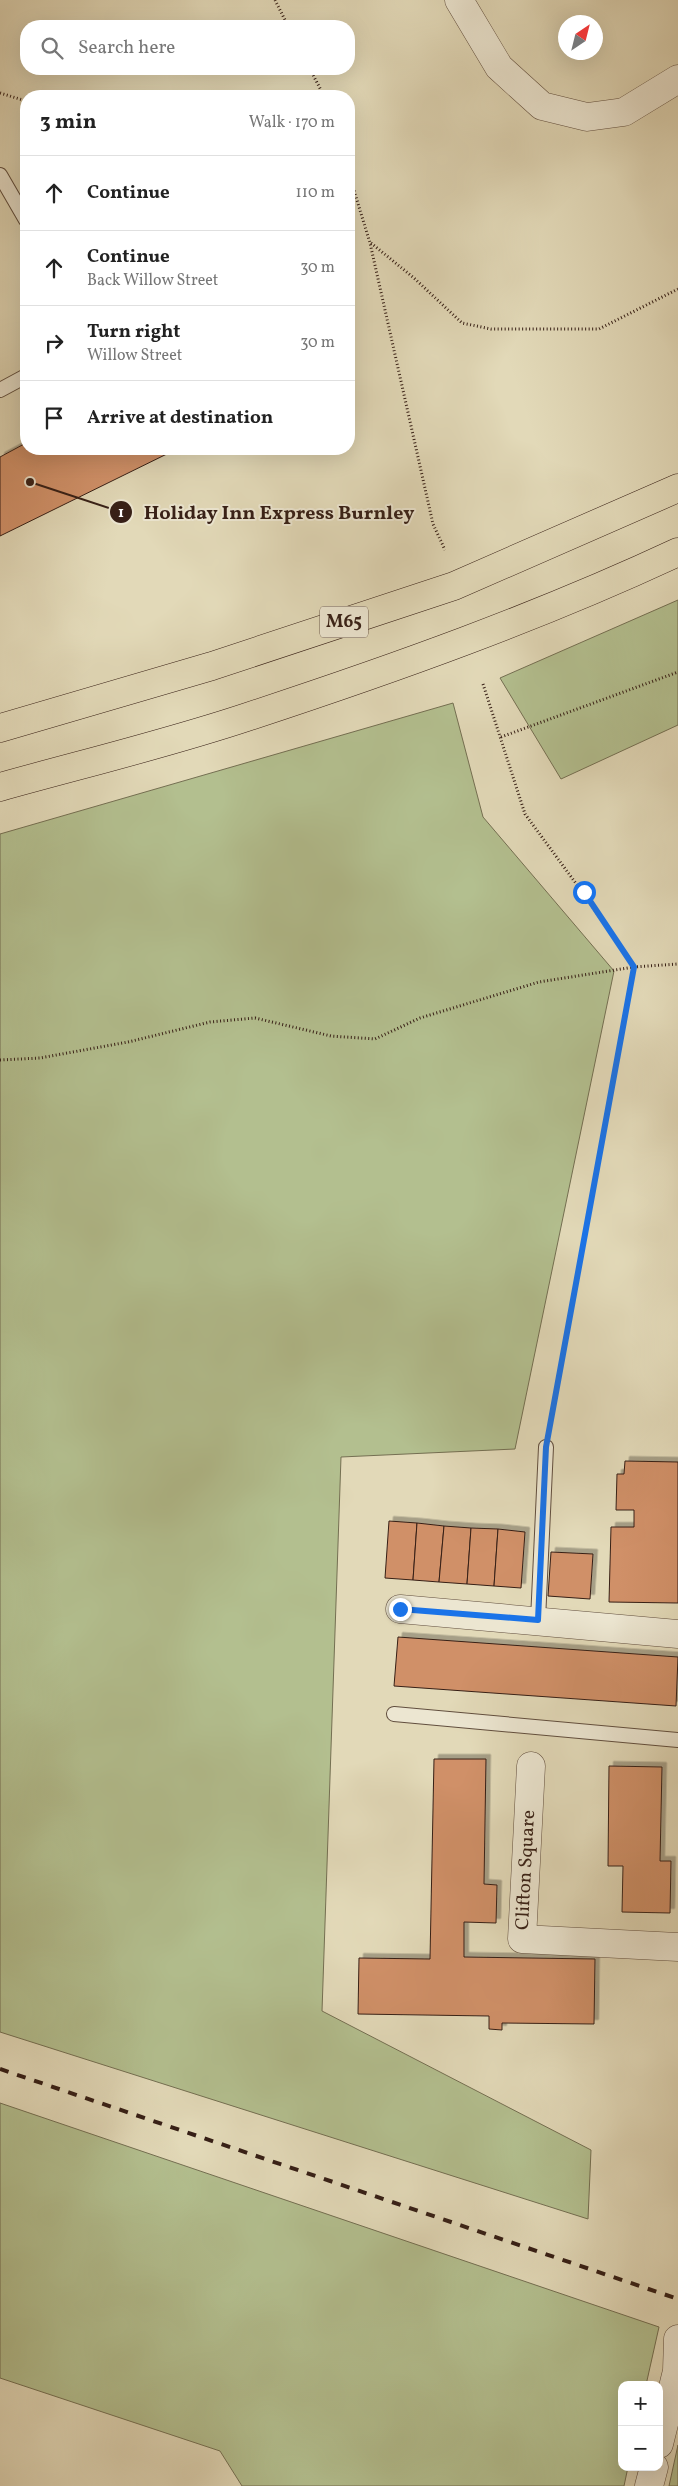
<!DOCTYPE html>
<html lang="en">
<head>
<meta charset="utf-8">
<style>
  :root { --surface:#fff; --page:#f6f6f6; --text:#222; --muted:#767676; --line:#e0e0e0 }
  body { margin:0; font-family:Vollkorn,serif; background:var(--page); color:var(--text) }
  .controls { position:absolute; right:15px; bottom:15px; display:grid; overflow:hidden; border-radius:10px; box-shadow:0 5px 20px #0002 }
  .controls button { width:45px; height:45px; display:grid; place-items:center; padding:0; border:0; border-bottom:1px solid var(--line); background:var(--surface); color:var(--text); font:25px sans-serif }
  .compass { position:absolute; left:558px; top:15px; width:45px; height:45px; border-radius:50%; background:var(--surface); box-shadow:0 5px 20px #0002; rotate:35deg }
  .stop { position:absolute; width:15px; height:15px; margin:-11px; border:4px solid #1a73e8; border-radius:50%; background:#fff }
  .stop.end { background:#1a73e8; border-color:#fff; box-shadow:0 1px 5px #0008 }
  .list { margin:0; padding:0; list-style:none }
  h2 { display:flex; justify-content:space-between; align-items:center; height:65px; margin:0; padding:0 20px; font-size:21px }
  h2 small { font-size:16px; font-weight:400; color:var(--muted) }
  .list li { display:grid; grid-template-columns:32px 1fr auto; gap:15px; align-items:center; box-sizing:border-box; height:75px; padding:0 20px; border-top:1px solid var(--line) }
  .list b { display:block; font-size:19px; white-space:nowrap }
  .list p { margin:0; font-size:16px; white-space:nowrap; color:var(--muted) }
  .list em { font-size:16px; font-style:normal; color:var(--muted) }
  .icon { flex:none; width:28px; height:28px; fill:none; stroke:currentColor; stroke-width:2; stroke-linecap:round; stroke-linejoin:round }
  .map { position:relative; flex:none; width:678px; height:2486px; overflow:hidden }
  .search { position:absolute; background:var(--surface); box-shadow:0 5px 20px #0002; left:20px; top:20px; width:335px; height:55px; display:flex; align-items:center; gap:12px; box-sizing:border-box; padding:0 18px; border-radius:20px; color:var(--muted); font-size:19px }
  .panel { position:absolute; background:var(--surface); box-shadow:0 5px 20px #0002; left:20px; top:90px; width:335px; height:365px; border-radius:20px }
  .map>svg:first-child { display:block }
  .green { fill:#b3bf8f; stroke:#746f52 }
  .building { fill:#d09068; stroke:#361f16; filter:url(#shadow) }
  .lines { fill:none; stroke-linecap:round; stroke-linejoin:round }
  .lane-casing { stroke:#614e3e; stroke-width:16 }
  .street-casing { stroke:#614e3e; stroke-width:29 }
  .highway-casing { stroke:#361f16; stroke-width:29 }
  .path { stroke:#361f16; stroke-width:3; stroke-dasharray:1 2.5; stroke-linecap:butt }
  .lane { stroke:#ece6d1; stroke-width:14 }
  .street { stroke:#ece6d1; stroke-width:28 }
  .highway { stroke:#e2d9b8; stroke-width:28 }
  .rail { stroke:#361f16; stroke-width:4; stroke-dasharray:9 9; stroke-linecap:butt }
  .route { stroke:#1a73e8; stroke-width:6 }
  .labels { text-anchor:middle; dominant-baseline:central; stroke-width:4; stroke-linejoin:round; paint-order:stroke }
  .shield { fill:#ece6d1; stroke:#6d5b4e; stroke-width:1 }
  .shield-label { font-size:18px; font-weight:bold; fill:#361f16 }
  .street-label { font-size:19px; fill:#361f16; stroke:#ece6d1 }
  .leader { fill:none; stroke:#361f16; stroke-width:2 }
  .callout-dot { fill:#361f16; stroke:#ece6d1; stroke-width:2 }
  .mark-label { font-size:15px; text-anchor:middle; font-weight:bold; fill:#fff }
  .callout-label { font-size:20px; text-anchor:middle; font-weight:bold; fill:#361f16; stroke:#ece6d1; stroke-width:4; stroke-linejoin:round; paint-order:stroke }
</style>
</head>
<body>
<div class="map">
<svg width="678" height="2486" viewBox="0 0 678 2486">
  <defs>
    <filter id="shadow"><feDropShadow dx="4.5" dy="-4.5" stdDeviation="0" flood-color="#0004"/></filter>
  </defs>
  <rect width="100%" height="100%" fill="#e2d9b8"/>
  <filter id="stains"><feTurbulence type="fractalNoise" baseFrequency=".004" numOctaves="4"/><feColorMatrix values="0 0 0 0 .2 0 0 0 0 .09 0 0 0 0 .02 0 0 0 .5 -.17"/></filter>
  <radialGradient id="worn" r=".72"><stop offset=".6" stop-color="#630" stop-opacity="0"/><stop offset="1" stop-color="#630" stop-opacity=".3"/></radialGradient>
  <g class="green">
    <polygon points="678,600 678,725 561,779 500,678"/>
    <polygon points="453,703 483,817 614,971 515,1449 341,1457 322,2011 591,2150 588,2219 0,2032 0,834"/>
    <polygon points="0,2103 659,2327 646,2385 622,2385 622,2467 628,2467 624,2486 242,2486 220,2451 0,2378"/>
    <polygon points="678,2445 678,2486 669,2486"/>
  </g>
  <g class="building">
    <polygon points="26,443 26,449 177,449 0,536 0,457"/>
    <polygon points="625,1461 678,1462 678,1603 609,1602 611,1527 634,1527 634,1510 616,1510 617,1474 624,1474"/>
    <polygon points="389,1521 417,1523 413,1580 385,1578"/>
    <polygon points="417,1523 444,1526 439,1582 413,1580"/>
    <polygon points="444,1526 471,1528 467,1584 439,1582"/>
    <polygon points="471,1528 498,1529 494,1586 467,1584"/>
    <polygon points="498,1529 525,1532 521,1588 494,1586"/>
    <polygon points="551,1552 593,1554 590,1599 548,1596"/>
    <polygon points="398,1637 678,1657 676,1706 394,1686"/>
    <polygon points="434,1759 486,1759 484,1884 497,1885 496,1923 464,1922 464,1957 595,1959 594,2024 502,2023 502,2030 489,2029 489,2016 358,2014 359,1958 430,1959"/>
    <polygon points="609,1766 662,1767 660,1861 671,1861 670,1913 622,1912 623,1866 608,1866"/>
  </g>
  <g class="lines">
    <g class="lane-casing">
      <g id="lane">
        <polyline points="0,175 26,220"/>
        <polyline points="0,390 26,376"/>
        <polyline points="538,1620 546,1447"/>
        <polyline points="394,1714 678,1740"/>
      </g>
    </g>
    <g class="street-casing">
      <g id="street">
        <polyline points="459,0 499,67 542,106 587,117 624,112 678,79"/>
        <polyline points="400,1609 678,1634"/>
        <polyline points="531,1766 522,1939 678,1947"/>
        <polyline points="659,2444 677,2371 678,2339"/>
        <polyline points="649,2486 654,2467"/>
      </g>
    </g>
    <g class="highway-casing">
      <g id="highway">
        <polyline points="0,728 212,666 454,586 678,488"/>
        <path d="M 0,787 C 82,764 166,744 247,717 C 393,669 539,617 678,552"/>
      </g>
    </g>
    <g class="path">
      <polyline points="275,0 288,26"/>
      <polyline points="310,69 324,96"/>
      <polyline points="0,93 26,101"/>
      <polyline points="349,174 370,243 433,524 445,550"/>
      <polyline points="371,243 414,278 462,323 491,329 599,329 678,289"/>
      <polyline points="483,684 525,814 583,893 634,967 550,1422"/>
      <polyline points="501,737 678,672"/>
      <polyline points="0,1060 40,1058 128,1042 210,1022 255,1018 331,1036 375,1039 420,1018 539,982 634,967 678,964"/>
    </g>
    <use href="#lane" class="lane"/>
    <use href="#street" class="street"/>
    <use href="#highway" class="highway"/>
    <polyline class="rail" points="0,2069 678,2299"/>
  </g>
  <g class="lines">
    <polyline class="route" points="400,1609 538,1620 546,1447 634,967 584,892"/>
  </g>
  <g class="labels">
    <rect class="shield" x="320" y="606.5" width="48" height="31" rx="4"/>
    <g class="shield-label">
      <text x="344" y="622">M65</text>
    </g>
    <g class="street-label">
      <text transform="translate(526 1870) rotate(-87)">Clifton Square</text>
    </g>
  </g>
  <path class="leader" d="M30 482L121 512"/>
  <g class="callout-dot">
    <circle cx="30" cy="482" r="5"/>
    <circle cx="121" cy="512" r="12"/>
  </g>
  <g class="mark-label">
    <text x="121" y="517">1</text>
  </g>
  <g class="callout-label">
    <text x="279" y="519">Holiday Inn Express Burnley</text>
  </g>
  <rect width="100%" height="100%" filter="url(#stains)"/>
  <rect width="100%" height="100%" fill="url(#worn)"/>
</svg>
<div class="controls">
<button>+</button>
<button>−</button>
</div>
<svg class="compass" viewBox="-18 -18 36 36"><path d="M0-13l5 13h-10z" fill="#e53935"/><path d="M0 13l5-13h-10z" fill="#767676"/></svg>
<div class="stop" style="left:584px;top:892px"></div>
<div class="stop end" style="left:400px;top:1609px"></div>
<div class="search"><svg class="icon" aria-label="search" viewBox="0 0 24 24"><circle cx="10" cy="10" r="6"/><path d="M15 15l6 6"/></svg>Search here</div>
<section class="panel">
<h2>3 min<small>Walk · 170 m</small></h2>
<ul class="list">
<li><svg class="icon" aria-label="ahead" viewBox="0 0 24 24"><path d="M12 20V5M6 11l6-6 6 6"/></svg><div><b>Continue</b></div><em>110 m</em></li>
<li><svg class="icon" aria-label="ahead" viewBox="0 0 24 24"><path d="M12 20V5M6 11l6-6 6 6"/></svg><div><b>Continue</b><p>Back Willow Street</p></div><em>30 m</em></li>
<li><svg class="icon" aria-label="right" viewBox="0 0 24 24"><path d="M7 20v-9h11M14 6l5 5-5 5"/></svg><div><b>Turn right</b><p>Willow Street</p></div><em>30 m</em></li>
<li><svg class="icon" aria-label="arrive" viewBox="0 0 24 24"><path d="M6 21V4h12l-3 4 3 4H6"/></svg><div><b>Arrive at destination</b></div></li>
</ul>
</section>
</div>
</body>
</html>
